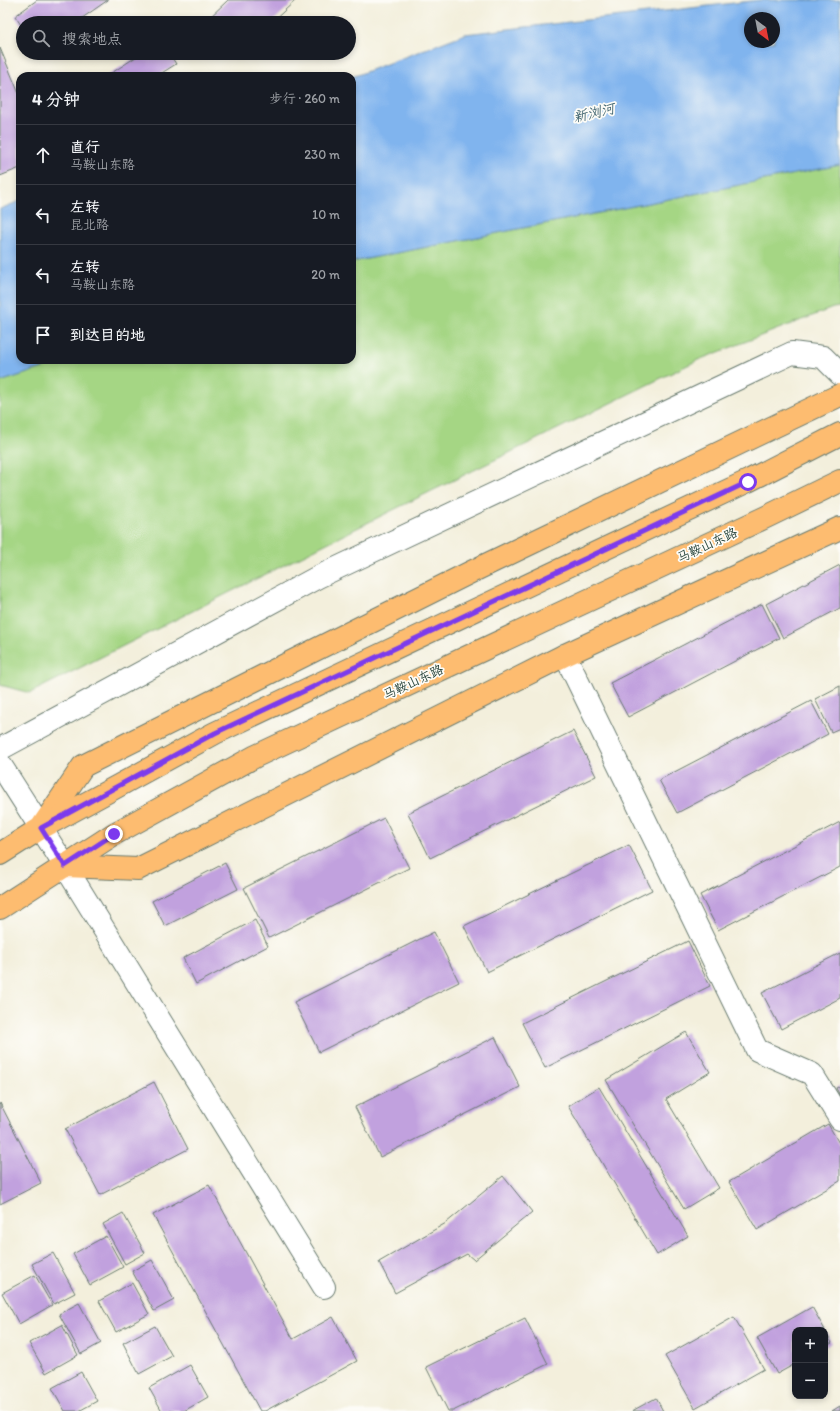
<!DOCTYPE html>
<html lang="zh">
<head>
<meta charset="utf-8">
<style>
  :root { --surface:#171b24; --page:#20242c; --text:#f1f3f6; --muted:#9ea1a6; --line:#363941 }
  body { margin:0; font-family:Itim,"LXGW WenKai TC",sans-serif; background:var(--page); color:var(--text) }
  .controls { position:absolute; right:12px; bottom:12px; display:grid; overflow:hidden; border-radius:8px; box-shadow:0 2px 6px #0003 }
  .controls button { width:36px; height:36px; display:grid; place-items:center; padding:0; border:0; border-bottom:1px solid var(--line); background:var(--surface); color:var(--text); font:20px sans-serif }
  .compass { position:absolute; left:744px; top:12px; width:36px; height:36px; border-radius:50%; background:var(--surface); box-shadow:0 2px 6px #0003; rotate:148deg }
  .stop { position:absolute; width:12px; height:12px; margin:-9px; border:3px solid #7c3aed; border-radius:50%; background:#fff }
  .stop.end { background:#7c3aed; border-color:#fff; box-shadow:0 1px 4px #0008 }
  .list { margin:0; padding:0; list-style:none }
  h2 { display:flex; justify-content:space-between; align-items:center; height:52px; margin:0; padding:0 16px; font-size:17px }
  h2 small { font-size:13px; font-weight:400; color:var(--muted) }
  .list li { display:grid; grid-template-columns:26px 1fr auto; gap:12px; align-items:center; box-sizing:border-box; height:60px; padding:0 16px; border-top:1px solid var(--line) }
  .list b { display:block; font-size:15px; white-space:nowrap }
  .list p { margin:0; font-size:13px; white-space:nowrap; color:var(--muted) }
  .list em { font-size:13px; font-style:normal; color:var(--muted) }
  .icon { flex:none; width:22px; height:22px; fill:none; stroke:currentColor; stroke-width:2; stroke-linecap:round; stroke-linejoin:round }
  .map { position:relative; flex:none; width:840px; height:1411px; overflow:hidden }
  .search { position:absolute; background:var(--surface); box-shadow:0 2px 6px #0003; left:16px; top:16px; width:340px; height:44px; display:flex; align-items:center; gap:10px; box-sizing:border-box; padding:0 14px; border-radius:22px; color:var(--muted); font-size:15px }
  .panel { position:absolute; background:var(--surface); box-shadow:0 2px 6px #0003; left:16px; top:72px; width:340px; height:292px; border-radius:12px }
  .map>svg:first-child { display:block }
  .green { fill:#a5d684; stroke:#628a5c }
  .water { fill:#80b4ee; stroke:#507891; fill-rule:evenodd }
  .building { fill:#c1a1de }
  .lines { fill:none; stroke-linecap:round; stroke-linejoin:round }
  .minor-casing { stroke:#697b6f; stroke-width:24 }
  .major-casing { stroke:#697b6f; stroke-width:24 }
  .minor { stroke:#fff; stroke-width:22 }
  .major { stroke:#fdbc70; stroke-width:22 }
  .route { stroke:#7c3aed; stroke-width:5 }
  .labels { text-anchor:middle; dominant-baseline:central; stroke-width:3.5; stroke-linejoin:round; paint-order:stroke }
  .street-label { font-size:13px; fill:#1f3d34; stroke:#fdfcf7 }
  .water-label { font-size:14px; font-style:italic; fill:#3c616c; stroke:#fdfcf7 }
</style>
</head>
<body>
<div class="map">
<svg width="840" height="1411" viewBox="0 0 840 1411">
  <rect width="100%" height="100%" fill="#fdfcf7"/>
  <filter id="ink" filterUnits="userSpaceOnUse"><feTurbulence type="fractalNoise" baseFrequency=".025" numOctaves="2"/><feDisplacementMap in="SourceGraphic" scale="8" xChannelSelector="R" yChannelSelector="G"/><feConvolveMatrix kernelMatrix="1 2 1 2 8 2 1 2 1" color-interpolation-filters="sRGB"/></filter>
  <filter id="wash" filterUnits="userSpaceOnUse"><feTurbulence type="fractalNoise" baseFrequency=".012" numOctaves="4" result="noise"/><feDisplacementMap in="SourceGraphic" scale="16" xChannelSelector="R" yChannelSelector="G"/><feGaussianBlur stdDeviation="0.9" result="paint"/><feColorMatrix in="noise" values="0 0 0 0 0 0 0 0 0 0 0 0 0 0 0 0 0 1.4 0 .05"/><feComposite in="paint" operator="in"/></filter>
  <g filter="url(#wash)">
    <rect width="100%" height="100%" fill="#f3efdc"/>
    <polygon class="green" points="840,165 840,307 833,308 698,360 389,512 30,693 0,685 0,382 67,360 352,360 352,262"/>
    <g class="water">
      <path d="M 760,0 L 840,0 L 840,165 L 352,262 L 352,77 L 465,34 ZM 750,18 L 774,18 L 774,42 L 750,42 Z"/>
      <polygon points="20,201 20,360 67,360 0,382 0,209"/>
    </g>
    <g id="blocks">
      <g class="building">
        <polygon points="37,0 108,0 75,23 23,23 23,28 15,16"/>
        <polygon points="228,0 296,0 271,23 208,23 206,21"/>
        <polygon points="0,48 20,96 20,168 0,176"/>
        <polygon points="142,53 169,53 176,64 157,76 107,76"/>
        <polygon points="840,565 840,608 783,638 766,604"/>
        <polygon points="762,604 779,638 628,717 610,683"/>
        <polygon points="840,686 840,728 831,732 815,699"/>
        <polygon points="811,701 828,734 677,813 659,780"/>
        <polygon points="573,731 596,776 430,858 408,813"/>
        <polygon points="384,818 409,868 269,938 244,888"/>
        <polygon points="840,822 840,867 718,930 700,895"/>
        <polygon points="629,845 652,890 487,972 464,926"/>
        <polygon points="225,863 238,889 165,926 152,901"/>
        <polygon points="255,920 268,946 196,984 183,958"/>
        <polygon points="434,932 459,982 319,1052 294,1002"/>
        <polygon points="688,941 710,986 545,1068 522,1023"/>
        <polygon points="840,953 840,998 781,1029 762,993"/>
        <polygon points="686,1032 710,1072 666,1099 719,1188 684,1209 606,1080"/>
        <polygon points="495,1037 520,1087 380,1157 355,1107"/>
        <polygon points="154,1082 188,1149 100,1195 65,1129"/>
        <polygon points="840,1086 840,1096 836,1088"/>
        <polygon points="599,1087 688,1236 657,1255 568,1106"/>
        <polygon points="0,1103 41,1183 0,1204"/>
        <polygon points="828,1124 840,1145 840,1181 757,1230 729,1182"/>
        <polygon points="503,1176 532,1212 474,1260 467,1254 395,1293 379,1262 446,1223"/>
        <polygon points="209,1185 293,1339 333,1317 357,1361 265,1411 260,1411 153,1215"/>
        <polygon points="123,1213 145,1253 125,1264 103,1224"/>
        <polygon points="106,1236 123,1267 90,1285 73,1254"/>
        <polygon points="53,1253 75,1293 54,1304 32,1264"/>
        <polygon points="152,1260 174,1300 154,1311 132,1271"/>
        <polygon points="35,1275 52,1305 19,1324 2,1293"/>
        <polygon points="132,1283 149,1314 116,1332 99,1301"/>
        <polygon points="79,1303 101,1343 81,1354 59,1314"/>
        <polygon points="812,1307 825,1330 795,1330 795,1364 777,1374 757,1338"/>
        <polygon points="734,1317 764,1369 695,1408 665,1356"/>
        <polygon points="525,1318 548,1364 453,1411 448,1411 426,1367"/>
        <polygon points="62,1325 78,1355 46,1373 29,1343"/>
        <polygon points="155,1326 172,1356 139,1374 123,1343"/>
        <polygon points="825,1331 832,1343 825,1347"/>
        <polygon points="190,1365 208,1397 184,1411 162,1411 149,1388"/>
        <polygon points="81,1372 97,1401 79,1411 65,1411 52,1388"/>
        <polygon points="656,1398 663,1411 632,1411"/>
        <polygon points="840,1406 840,1411 832,1411"/>
      </g>
    </g>
  </g>
  <g filter="url(#ink)">
    <use href="#blocks" fill-opacity="0" stroke="#697b6f" stroke-width="1"/>
    <g class="lines">
      <g class="minor-casing">
        <g id="minor">
          <polyline points="565,655 757,1050 812,1074 840,1119"/>
          <polyline points="0,749 318,577 792,353 823,357 840,374"/>
          <polyline points="0,764 65,866 324,1287"/>
        </g>
      </g>
      <g class="major-casing">
        <g id="major">
          <polyline points="43,825 83,766 471,572 840,395"/>
          <polyline points="0,854 41,828 215,733 748,481 840,434"/>
          <polyline points="65,866 138,869 565,655 840,528"/>
          <polyline points="0,908 114,834 256,756 766,517 840,481"/>
        </g>
      </g>
      <use href="#minor" class="minor"/>
      <use href="#major" class="major"/>
    </g>
  </g>
  <g class="lines" filter="url(#ink)">
    <polyline class="route" points="114,834 65,866 41,828 215,733 748,482"/>
  </g>
  <g class="labels">
    <g class="street-label">
      <text transform="translate(707 545) rotate(-25)">马鞍山东路</text>
      <text transform="translate(413 682) rotate(-25)">马鞍山东路</text>
    </g>
    <g class="water-label">
      <text transform="translate(594 113) rotate(-13)">新浏河</text>
    </g>
  </g>
</svg>
<div class="controls">
<button>+</button>
<button>−</button>
</div>
<svg class="compass" viewBox="-18 -18 36 36"><path d="M0-13l5 13h-10z" fill="#e53935"/><path d="M0 13l5-13h-10z" fill="#9ea1a6"/></svg>
<div class="stop" style="left:748px;top:482px"></div>
<div class="stop end" style="left:114px;top:834px"></div>
<div class="search"><svg class="icon" aria-label="search" viewBox="0 0 24 24"><circle cx="10" cy="10" r="6"/><path d="M15 15l6 6"/></svg>搜索地点</div>
<section class="panel">
<h2>4 分钟<small>步行 · 260 m</small></h2>
<ul class="list">
<li><svg class="icon" aria-label="ahead" viewBox="0 0 24 24"><path d="M12 20V5M6 11l6-6 6 6"/></svg><div><b>直行</b><p>马鞍山东路</p></div><em>230 m</em></li>
<li><svg class="icon" aria-label="left" viewBox="0 0 24 24"><path d="M17 20v-9H6M10 6l-5 5 5 5"/></svg><div><b>左转</b><p>昆北路</p></div><em>10 m</em></li>
<li><svg class="icon" aria-label="left" viewBox="0 0 24 24"><path d="M17 20v-9H6M10 6l-5 5 5 5"/></svg><div><b>左转</b><p>马鞍山东路</p></div><em>20 m</em></li>
<li><svg class="icon" aria-label="arrive" viewBox="0 0 24 24"><path d="M6 21V4h12l-3 4 3 4H6"/></svg><div><b>到达目的地</b></div></li>
</ul>
</section>
</div>
</body>
</html>
